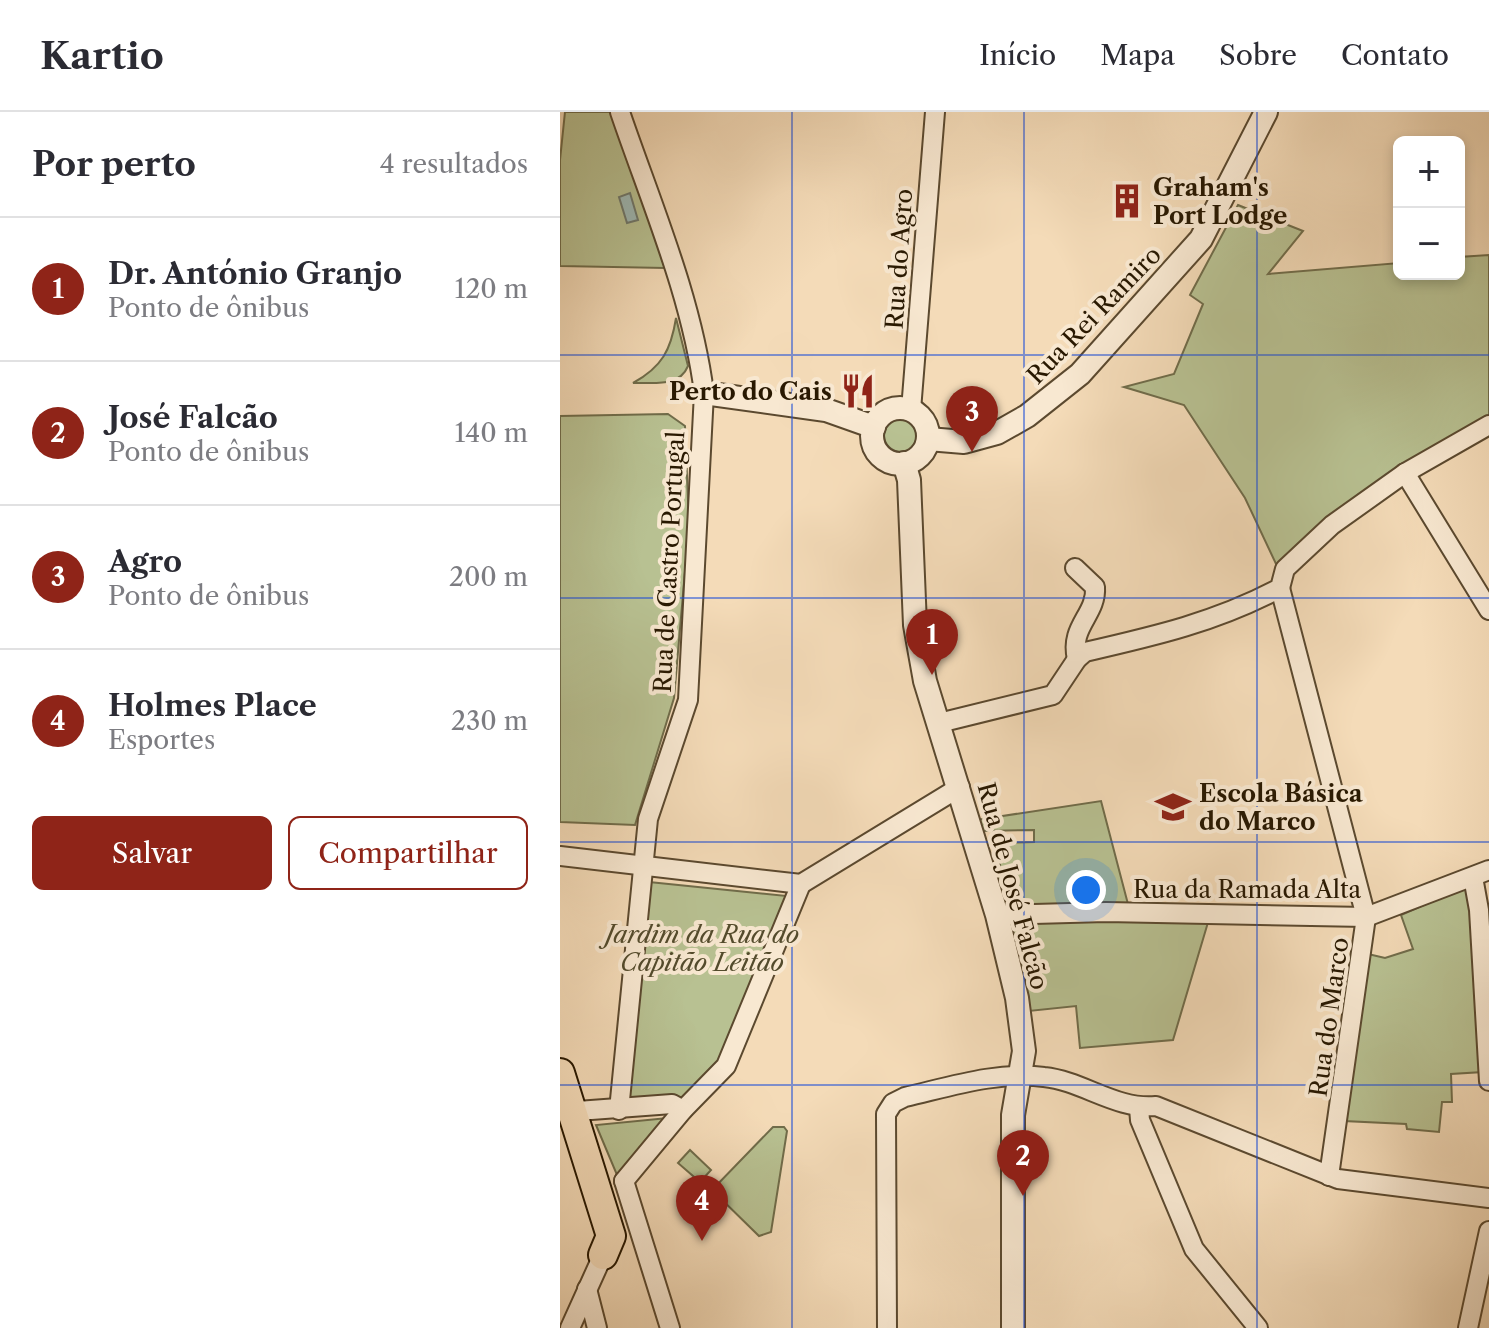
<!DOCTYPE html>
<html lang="pt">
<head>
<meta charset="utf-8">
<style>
  :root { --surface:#fff; --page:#f7f7f7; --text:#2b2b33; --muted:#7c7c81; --line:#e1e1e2; --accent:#8f2418 }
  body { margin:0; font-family:"Libre Caslon Text",serif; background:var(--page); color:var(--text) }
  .controls { position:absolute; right:24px; top:24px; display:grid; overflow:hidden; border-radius:12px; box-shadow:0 4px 12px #0003 }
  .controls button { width:72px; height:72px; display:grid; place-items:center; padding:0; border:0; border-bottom:2px solid var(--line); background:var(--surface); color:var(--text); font:40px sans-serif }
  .you { position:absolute; left:526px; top:778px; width:28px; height:28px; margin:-20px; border:6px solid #fff; border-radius:50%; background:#1a73e8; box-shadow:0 0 0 12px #1a73e833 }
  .badge { display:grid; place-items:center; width:52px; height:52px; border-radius:50%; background:var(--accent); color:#fff; font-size:26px; font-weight:700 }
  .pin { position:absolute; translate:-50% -66px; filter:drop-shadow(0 2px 4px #0008) }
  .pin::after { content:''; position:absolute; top:42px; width:28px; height:24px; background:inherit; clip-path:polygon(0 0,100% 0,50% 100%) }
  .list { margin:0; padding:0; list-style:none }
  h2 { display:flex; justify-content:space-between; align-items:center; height:104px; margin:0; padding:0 32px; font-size:34px }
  h2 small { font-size:26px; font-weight:400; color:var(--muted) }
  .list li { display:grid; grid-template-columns:52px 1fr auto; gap:24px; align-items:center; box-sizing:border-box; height:144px; padding:0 32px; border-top:2px solid var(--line) }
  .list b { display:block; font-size:30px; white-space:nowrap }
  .list p { margin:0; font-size:26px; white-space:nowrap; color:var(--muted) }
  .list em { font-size:26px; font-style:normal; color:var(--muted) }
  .actions { display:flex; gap:16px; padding:24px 32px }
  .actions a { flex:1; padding:18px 0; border:2px solid var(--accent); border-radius:12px; text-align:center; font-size:28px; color:var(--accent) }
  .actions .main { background:var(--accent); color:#fff }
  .map { position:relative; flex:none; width:929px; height:1216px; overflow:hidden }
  header { display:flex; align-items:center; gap:48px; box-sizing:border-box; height:112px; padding:0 40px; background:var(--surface); border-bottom:2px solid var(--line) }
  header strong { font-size:38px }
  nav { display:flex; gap:44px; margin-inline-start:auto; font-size:28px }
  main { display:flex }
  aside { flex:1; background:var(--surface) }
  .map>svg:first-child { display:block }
  .green { fill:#b8c192; stroke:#706c4a; stroke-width:2 }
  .water { fill:#9eb9b6; stroke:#6f796e; stroke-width:2 }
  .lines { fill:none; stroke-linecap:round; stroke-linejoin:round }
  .minor-casing { stroke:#5b492f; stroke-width:22 }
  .tertiary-casing { stroke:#5b492f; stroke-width:26 }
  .primary-casing { stroke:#281801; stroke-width:32 }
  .minor { stroke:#f8e8d1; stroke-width:18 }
  .tertiary { stroke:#f8e8d1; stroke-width:22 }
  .primary { stroke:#f4dbb8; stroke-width:28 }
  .grid { fill:none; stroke:#1d4ed8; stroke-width:2; stroke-opacity:0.55 }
  .labels { text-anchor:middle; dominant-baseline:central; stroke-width:8; stroke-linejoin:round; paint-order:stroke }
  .poi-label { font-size:24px; font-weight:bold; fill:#281801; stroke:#f8e8d1; text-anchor:start }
  .street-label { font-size:24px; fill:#281801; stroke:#f8e8d1 }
  .park-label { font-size:24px; font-style:italic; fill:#534b2c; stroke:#f8e8d1 }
</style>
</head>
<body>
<header>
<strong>Kartio</strong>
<nav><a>Início</a><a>Mapa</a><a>Sobre</a><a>Contato</a></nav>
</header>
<main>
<aside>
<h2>Por perto<small>4 resultados</small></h2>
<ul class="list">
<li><span class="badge">1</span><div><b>Dr. António Granjo</b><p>Ponto de ônibus</p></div><em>120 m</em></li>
<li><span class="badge">2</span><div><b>José Falcão</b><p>Ponto de ônibus</p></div><em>140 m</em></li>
<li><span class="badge">3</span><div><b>Agro</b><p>Ponto de ônibus</p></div><em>200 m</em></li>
<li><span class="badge">4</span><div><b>Holmes Place</b><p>Esportes</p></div><em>230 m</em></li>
</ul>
<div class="actions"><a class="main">Salvar</a><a>Compartilhar</a></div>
</aside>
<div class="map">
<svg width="929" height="1216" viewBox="0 0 929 1216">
  <rect width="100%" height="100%" fill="#f4dbb8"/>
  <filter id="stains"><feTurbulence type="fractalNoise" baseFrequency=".0025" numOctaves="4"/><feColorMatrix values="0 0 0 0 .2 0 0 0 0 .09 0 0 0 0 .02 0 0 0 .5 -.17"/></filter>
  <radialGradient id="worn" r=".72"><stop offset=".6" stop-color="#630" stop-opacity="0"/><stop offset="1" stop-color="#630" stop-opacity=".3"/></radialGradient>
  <g class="green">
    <polygon points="5,0 52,0 105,156 0,154 0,48"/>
    <polygon points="678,93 743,119 708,162 839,151 839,162 899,162 899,145 929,143 929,305 717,454 685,386 624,293 564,275 614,262 643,192 630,183"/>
    <path d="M 116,206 L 128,254 C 119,276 93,270 73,271 C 102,255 111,238 116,206 Z"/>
    <polygon points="108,302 125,314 129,413 114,586 75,713 0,710 0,304"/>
    <circle cx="341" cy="323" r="17"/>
    <polygon points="541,689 569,796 441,796 430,759 440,757 440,731 474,730 474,718 419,719 416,708"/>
    <polygon points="89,770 227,784 162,952 126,985 69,985"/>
    <polygon points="909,773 923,960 891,962 892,990 882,990 879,1020 847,1017 846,1012 784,1009 808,842 825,846 853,837 841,803"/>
    <polygon points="649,807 613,928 520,936 516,894 469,899 445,809"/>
    <polygon points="108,1006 57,1063 36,1013"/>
    <polygon points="213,1015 224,1015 227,1019 211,1120 199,1124 152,1078"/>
    <polygon points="130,1038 151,1058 140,1070 118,1051"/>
  </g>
  <polygon class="water" points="70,81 78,108 67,111 59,85"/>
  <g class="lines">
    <g class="minor-casing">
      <g id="minor">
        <polyline points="351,298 375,0"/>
        <polyline points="845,361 929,498"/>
        <path d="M 515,456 L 535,475 C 537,503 509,514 517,547"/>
        <polyline points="720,476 806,805 769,1064"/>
        <path d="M 379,611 L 493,583 L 517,547 L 525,540 C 595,524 656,510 720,476 L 725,457 L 772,413 L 845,361 L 929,313"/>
        <polyline points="0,744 241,772 400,675"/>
        <polyline points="913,765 919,798 929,969"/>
        <polyline points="437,803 546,800 806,805 929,758"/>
        <polyline points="579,996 580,1008 634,1137 698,1216"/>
        <path d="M 59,998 L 88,707 L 128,588 L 144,281 C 132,185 91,91 60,0"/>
        <polyline points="4,1000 112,992 123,998"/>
        <polyline points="64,1069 123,998 166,954 241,772"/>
        <polyline points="64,1069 110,1216"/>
        <polyline points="27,1177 37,1216"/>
        <polyline points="10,1216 43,1143"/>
        <path d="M 327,1216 L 326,1002 L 333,991 L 345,985 C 389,975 438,959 484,965 C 523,969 556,998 596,994 L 778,1067 L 929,1086"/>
        <polyline points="908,1216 929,1119"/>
      </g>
    </g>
    <g class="tertiary-casing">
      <g id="tertiary">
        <polyline points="144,281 266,298 314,315"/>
        <circle cx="340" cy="324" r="28"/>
        <polyline points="368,327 404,330 437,321 467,304 520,262 641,127 706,0"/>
        <polyline points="344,351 349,368 355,513 365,569 437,803 457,886 464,939 453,1003 453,1216"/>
      </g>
    </g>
    <g class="primary-casing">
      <polyline id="primary" points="0,961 51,1124 43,1143"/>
    </g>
    <use href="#minor" class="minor"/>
    <use href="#tertiary" class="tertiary"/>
    <use href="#primary" class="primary"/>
  </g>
  <path class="grid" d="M 232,0 L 232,1216M 464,0 L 464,1216M 697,0 L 697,1216M 0,243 L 929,243M 0,486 L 929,486M 0,730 L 929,730M 0,973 L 929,973"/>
  <defs>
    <g id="building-bare" transform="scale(2.76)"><path d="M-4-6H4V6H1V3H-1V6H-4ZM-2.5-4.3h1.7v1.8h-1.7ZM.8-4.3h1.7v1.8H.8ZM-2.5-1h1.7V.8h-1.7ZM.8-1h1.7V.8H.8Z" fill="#8f2418" stroke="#f8e8d1" stroke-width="2.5" paint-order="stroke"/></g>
    <g id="restaurant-bare" transform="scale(2.76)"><path d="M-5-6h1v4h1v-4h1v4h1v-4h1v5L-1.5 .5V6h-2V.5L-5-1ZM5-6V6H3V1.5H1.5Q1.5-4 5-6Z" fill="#8f2418" stroke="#f8e8d1" stroke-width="2.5" paint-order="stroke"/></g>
    <g id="school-bare" transform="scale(2.76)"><path d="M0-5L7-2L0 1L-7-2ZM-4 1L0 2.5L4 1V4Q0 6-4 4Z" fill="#8f2418" stroke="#f8e8d1" stroke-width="2.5" paint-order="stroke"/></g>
  </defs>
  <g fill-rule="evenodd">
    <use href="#building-bare" x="567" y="89"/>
    <use href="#restaurant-bare" x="298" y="279"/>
    <use href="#school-bare" x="613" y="695"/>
  </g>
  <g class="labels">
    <g class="poi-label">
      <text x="593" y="75">Graham's<tspan x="593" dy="28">Port Lodge</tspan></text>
      <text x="272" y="279" text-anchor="end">Perto do Cais</text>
      <text x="639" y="681">Escola Básica<tspan x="639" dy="28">do Marco</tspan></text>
    </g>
    <g class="street-label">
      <text transform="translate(339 147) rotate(-86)">Rua do Agro</text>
      <text transform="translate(534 203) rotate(-46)">Rua Rei Ramiro</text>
      <text transform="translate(109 450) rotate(-87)">Rua de Castro Portugal</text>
      <text transform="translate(453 774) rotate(75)">Rua de José Falcão</text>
      <text x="687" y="777">Rua da Ramada Alta</text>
      <text transform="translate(769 905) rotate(-82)">Rua do Marco</text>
    </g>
    <g class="park-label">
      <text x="142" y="822">Jardim da Rua do<tspan x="142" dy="28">Capitão Leitão</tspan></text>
    </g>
  </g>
  <rect width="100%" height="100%" filter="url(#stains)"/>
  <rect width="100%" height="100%" fill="url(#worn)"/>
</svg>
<div class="controls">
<button>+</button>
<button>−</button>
</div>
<div class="you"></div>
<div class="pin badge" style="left:372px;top:563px">1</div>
<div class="pin badge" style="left:463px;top:1084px">2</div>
<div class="pin badge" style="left:412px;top:340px">3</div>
<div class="pin badge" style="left:142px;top:1129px">4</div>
</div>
</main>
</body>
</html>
